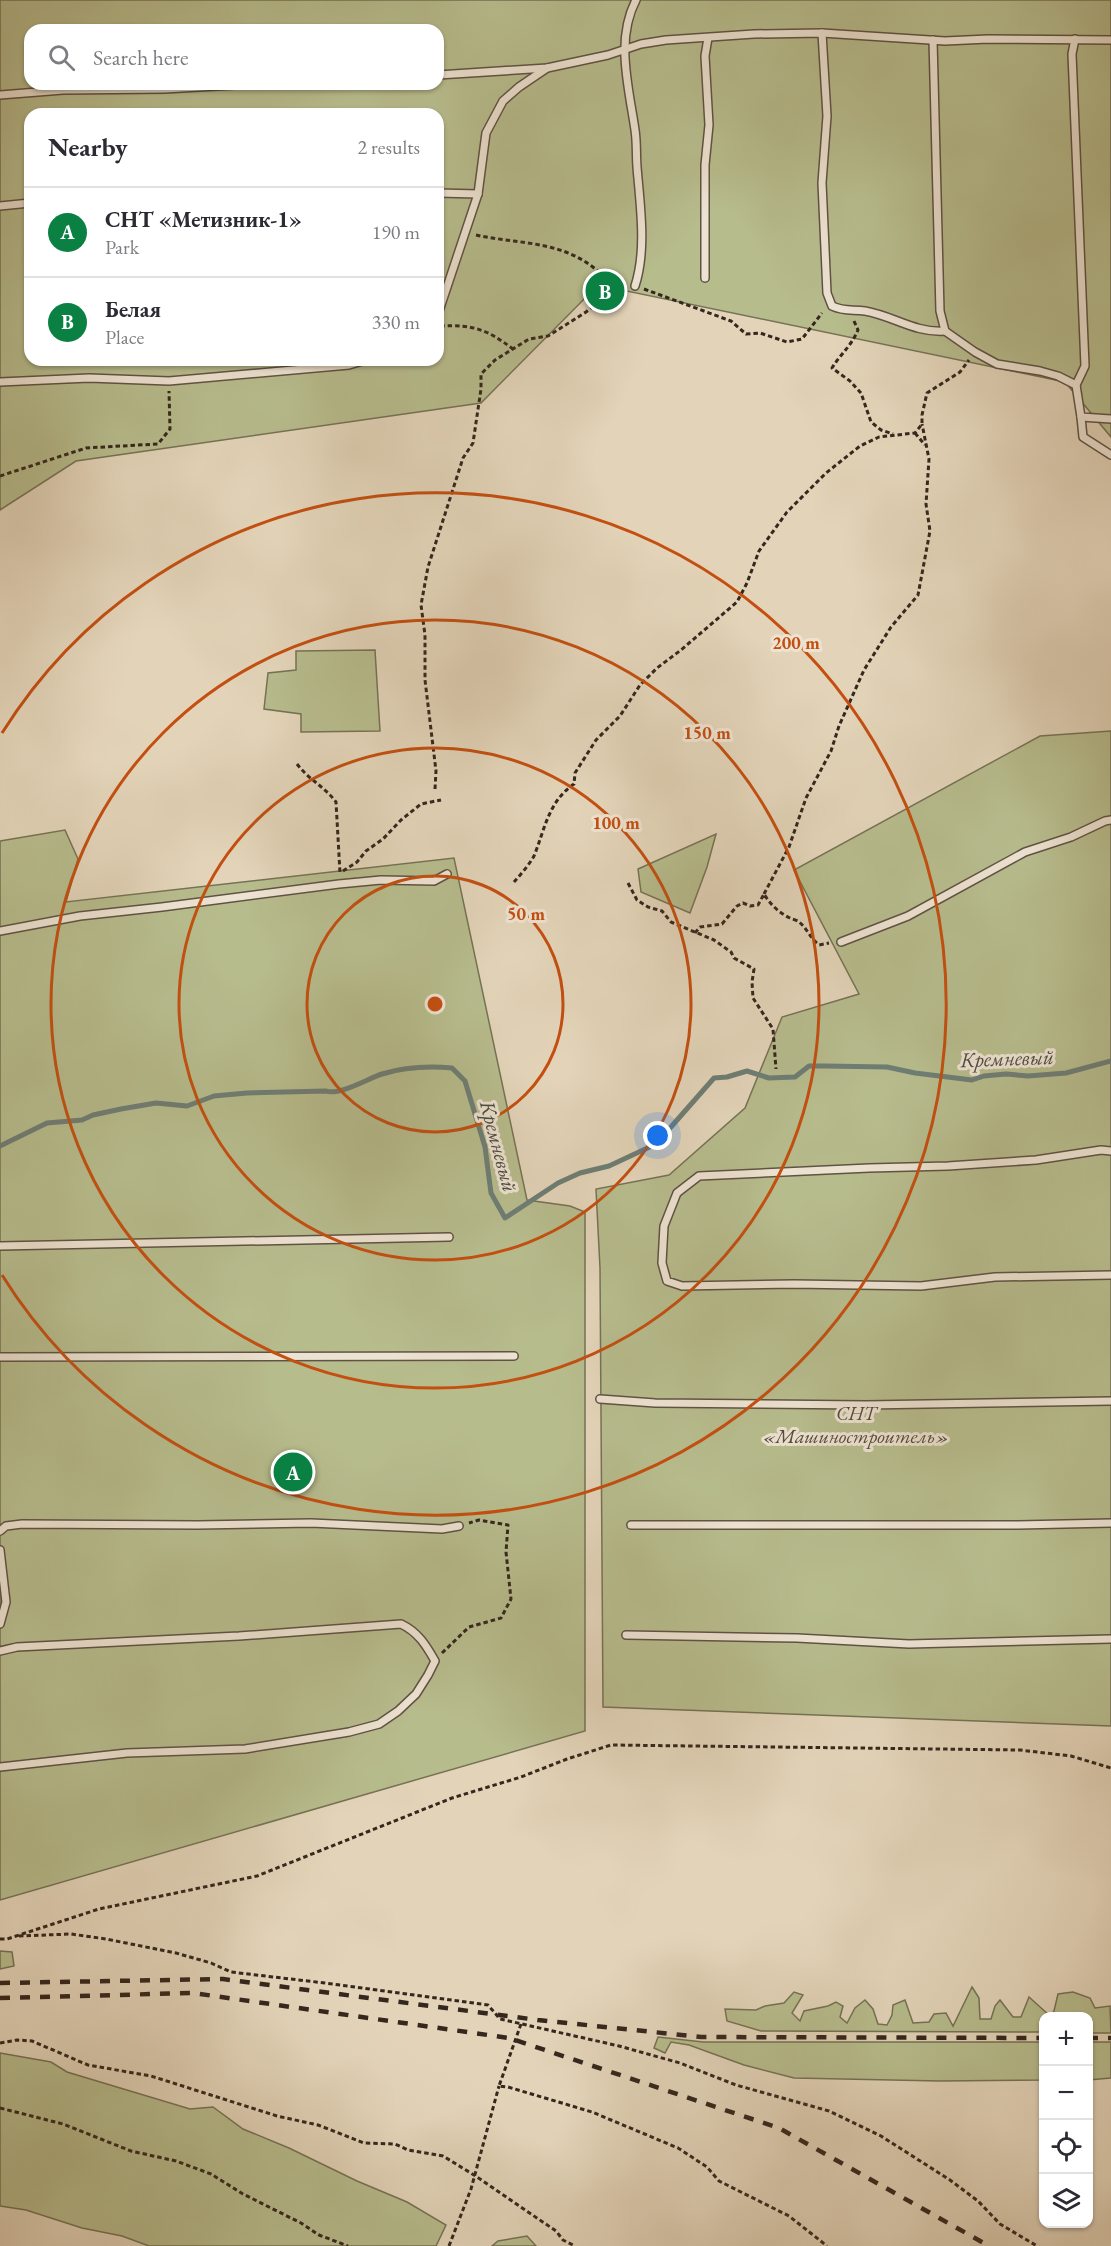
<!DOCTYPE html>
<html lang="en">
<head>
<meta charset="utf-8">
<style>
  :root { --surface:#fff; --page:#f2f2f3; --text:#2b2b33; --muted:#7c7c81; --line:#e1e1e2; --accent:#0b8043 }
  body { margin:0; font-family:"EB Garamond",serif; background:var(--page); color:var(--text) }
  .controls { position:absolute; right:18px; bottom:18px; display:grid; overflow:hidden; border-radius:12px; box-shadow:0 2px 4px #0004 }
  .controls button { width:54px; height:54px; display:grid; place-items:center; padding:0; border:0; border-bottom:2px solid var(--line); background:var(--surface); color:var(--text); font:30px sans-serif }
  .you { position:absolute; left:658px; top:1136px; width:21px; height:21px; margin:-15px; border:4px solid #fff; border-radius:50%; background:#1a73e8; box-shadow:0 0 0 9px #1a73e833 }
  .badge { display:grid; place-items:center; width:39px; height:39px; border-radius:50%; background:var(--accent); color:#fff; font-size:20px; font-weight:700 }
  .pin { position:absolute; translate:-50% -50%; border:3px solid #fff; box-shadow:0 2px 6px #0006 }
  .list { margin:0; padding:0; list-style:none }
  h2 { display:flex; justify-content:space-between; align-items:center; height:78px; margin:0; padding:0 24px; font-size:26px }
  h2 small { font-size:20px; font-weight:400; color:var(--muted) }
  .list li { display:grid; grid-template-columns:39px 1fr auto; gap:18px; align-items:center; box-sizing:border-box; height:90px; padding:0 24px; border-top:2px solid var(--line) }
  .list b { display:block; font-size:22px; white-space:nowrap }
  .list p { margin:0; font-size:20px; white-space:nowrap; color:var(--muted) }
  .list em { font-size:20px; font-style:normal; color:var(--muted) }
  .icon { flex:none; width:33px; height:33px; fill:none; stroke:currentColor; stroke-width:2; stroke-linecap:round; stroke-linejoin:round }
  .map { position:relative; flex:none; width:1111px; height:2246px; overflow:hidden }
  .search { position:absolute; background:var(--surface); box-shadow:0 2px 4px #0004; left:24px; top:24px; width:420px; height:66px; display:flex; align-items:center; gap:15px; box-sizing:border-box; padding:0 21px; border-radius:18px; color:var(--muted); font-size:22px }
  .panel { position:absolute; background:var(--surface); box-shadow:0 2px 4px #0004; left:24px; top:108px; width:420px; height:258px; border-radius:18px }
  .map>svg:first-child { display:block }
  .green { fill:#b7bc8d; stroke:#767256; stroke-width:1.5; fill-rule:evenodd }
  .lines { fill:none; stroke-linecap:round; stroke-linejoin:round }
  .stream { stroke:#6e7e75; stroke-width:5 }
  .lane-casing { stroke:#605245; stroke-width:10 }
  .path { stroke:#34271e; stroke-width:3; stroke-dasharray:4.5 3; stroke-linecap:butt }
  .lane { stroke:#ede3d2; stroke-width:7 }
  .rail { stroke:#34271e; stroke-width:4.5; stroke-dasharray:10 10; stroke-linecap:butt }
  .ring { fill:none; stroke:#c44f10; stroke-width:3 }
  .labels { text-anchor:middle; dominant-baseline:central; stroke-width:6; stroke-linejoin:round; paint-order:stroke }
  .park-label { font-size:20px; font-style:italic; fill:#554c3a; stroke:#ede3d2 }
  .water-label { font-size:21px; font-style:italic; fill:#4c4b42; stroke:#ede3d2 }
  .centre { fill:#c44f10; stroke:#ede3d2; stroke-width:3 }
  .ring-label { font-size:18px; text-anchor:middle; font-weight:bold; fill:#c44f10; stroke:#ede3d2; stroke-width:6; stroke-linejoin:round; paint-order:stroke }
</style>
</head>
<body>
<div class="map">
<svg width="1111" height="2246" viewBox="0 0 1111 2246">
  <rect width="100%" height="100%" fill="#e3d4b9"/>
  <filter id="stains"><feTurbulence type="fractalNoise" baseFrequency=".00333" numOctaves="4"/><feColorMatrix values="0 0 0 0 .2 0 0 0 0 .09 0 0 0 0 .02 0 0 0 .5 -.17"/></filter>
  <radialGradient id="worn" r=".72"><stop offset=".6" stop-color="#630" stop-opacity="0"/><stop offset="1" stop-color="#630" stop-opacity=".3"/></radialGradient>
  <g class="green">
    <path d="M 0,0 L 1111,0 L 1111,437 L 1065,382 L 598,285 L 481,403 L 76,461 L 0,510 ZM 30,30 L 438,30 L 438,84 L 30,84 ZM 30,114 L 438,114 L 438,360 L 30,360 Z"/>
    <polygon points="375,650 380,731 301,732 301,714 264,709 268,673 296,670 296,651"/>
    <polygon points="1111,731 1111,1726 603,1707 600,1268 596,1189 669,1175 745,1108 782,1017 859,994 794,870 1040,736"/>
    <polygon points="65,830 78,859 66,902 454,858 527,1200 570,1206 585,1212 585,1731 0,1900 0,841"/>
    <polygon points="716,834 707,867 690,913 641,892 638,869"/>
    <polygon points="0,1951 12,1952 14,1966 0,1969"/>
    <polygon points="972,1987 979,1998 980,2019 991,2019 995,2006 1000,2000 1013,2017 1021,2017 1029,1997 1050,2016 1054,2011 1058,1994 1073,1992 1090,1998 1095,2008 1110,2006 1111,2033 1089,2033 1088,2016 1044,2016 1043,2032 761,2031 727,2021 725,2009 756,2010 765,2006 784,2003 794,1992 803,1995 792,2013 800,2021 804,2011 828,2006 836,2002 843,2006 840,2017 847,2023 855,2008 865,2000 873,2009 878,2024 887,2025 892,2015 893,2005 905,2000 913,2023 929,2022 934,2014 946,2013 953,2026"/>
    <polygon points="658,2037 703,2042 1043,2042 1043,2080 940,2081 794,2078 744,2065 689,2045 671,2042 665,2053 654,2048"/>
    <polygon points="1089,2042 1111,2042 1111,2078 1089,2080"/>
    <polygon points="0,2053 51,2062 67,2072 190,2109 213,2107 243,2129 289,2148 357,2181 407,2202 446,2225 436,2246 149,2246 122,2236 82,2228 26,2210 0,2206"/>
    <polygon points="527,2236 536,2246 492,2246 498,2241"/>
  </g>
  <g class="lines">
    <path class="stream" d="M 0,1146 L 47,1123 L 82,1120 L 93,1115 L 121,1109 L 156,1103 L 187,1106 L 214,1096 L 247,1093 L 326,1091 C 339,1096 369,1078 382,1074 C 405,1067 429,1066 452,1068 L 465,1081 L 485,1147 L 491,1193 L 505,1218 L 558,1183 L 580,1173 L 609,1166 L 656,1144 L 714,1078 L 727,1077 L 747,1071 L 769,1078 L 795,1077 L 809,1066 L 825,1066 L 887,1067 L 915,1073 L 972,1080 L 984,1076 L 1006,1074 L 1028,1076 L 1066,1073 L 1111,1061"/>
    <g class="lane-casing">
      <g id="lane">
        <path d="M 822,33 L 827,116 L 822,183 L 827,293 L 832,306 C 845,312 853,309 865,311 C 894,316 914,333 945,331"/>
        <polyline points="1075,39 1072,54 1085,366 1076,385 1081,417 1111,419"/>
        <polyline points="933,40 940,311 945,331 975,352 997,364 1040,371 1058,376 1076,385"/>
        <polyline points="438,75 547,68 608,55 641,44 666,40 754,34 822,33 945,41 988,39 1111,40"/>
        <polyline points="0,95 63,90 164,89 253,84"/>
        <polyline points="438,193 478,194 486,133 503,101 519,87 547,68"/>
        <polyline points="0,206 30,203"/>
        <polyline points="705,278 705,165 709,125 705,56 708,38"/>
        <path d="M 635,286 C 647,249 640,205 637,167 C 636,155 637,143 635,130 C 629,88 615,40 636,0"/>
        <polyline points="438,314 478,194"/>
        <polyline points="0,382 89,378 169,381 349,365 366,360"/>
        <polyline points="1081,417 1083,437 1111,455"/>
        <polyline points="0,931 80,916 162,907 339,884 381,880 434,881 447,874"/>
        <polyline points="841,942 908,916 1025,852 1071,837 1105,821 1111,820"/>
        <polyline points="1111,1151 1101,1150 1036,1160 948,1166 869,1168 699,1176 677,1193 664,1226 662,1263 667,1281 682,1286 794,1284 921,1286 995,1277 1111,1275"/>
        <polyline points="0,1246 449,1237"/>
        <polyline points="0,1357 514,1356"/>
        <polyline points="600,1399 655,1403 866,1405 1111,1401"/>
        <polyline points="631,1525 1018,1525 1111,1523"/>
        <polyline points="0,1531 6,1526 22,1524 198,1525 311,1523 442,1529 459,1526"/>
        <polyline points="0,1550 6,1602 0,1624"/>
        <polyline points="626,1635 797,1638 909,1644 1111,1639"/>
        <path d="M 0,1651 L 17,1647 L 239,1636 L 401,1624 C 418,1632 426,1645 435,1661 L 428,1675 L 416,1694 L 398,1711 L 379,1724 L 349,1732 L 245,1749 L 127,1753 L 0,1767"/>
      </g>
    </g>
    <g class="path">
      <path d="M 476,235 C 512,243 552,241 584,261 C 596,268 606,279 616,288"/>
      <polyline points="644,289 731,321 746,334 760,333 787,342 802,339 822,313"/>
      <path d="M 854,321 L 858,330 C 850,348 842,352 832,368 L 850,381 L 861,393 L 871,422 L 881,430 L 893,434"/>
      <path d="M 440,326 C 473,324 488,330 513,349"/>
      <polyline points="915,433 925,445"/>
      <polyline points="0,476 86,448 158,444 170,429 169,391"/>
      <path d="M 297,764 C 308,779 325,787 336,802 L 340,873"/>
      <polyline points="435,789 436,771 425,680 425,635 421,605 428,567 463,458 473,443 481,389 481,374 495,360 529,339 548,336 586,312 616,288 623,287"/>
      <polyline points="343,871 357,862 366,851 383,839 401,820 421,804 441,800"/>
      <path d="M 514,882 C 521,874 529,865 534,856 C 545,829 548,802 574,784 L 575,773 L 596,740 L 620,716 L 640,685 L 657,668 L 681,650 L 737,602 L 747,583 L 759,551 L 787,512 L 826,473 L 860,446 L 879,437 L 915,433 L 922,424 L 922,415 L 927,393 L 960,372 L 969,360"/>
      <polyline points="628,883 637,900 648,907 662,911 671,922 714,940 731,952 734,958 754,969 752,982 753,998 773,1029 776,1069"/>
      <polyline points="764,894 789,847 806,798 831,751 839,726 864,670 891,627 918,595 930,531 926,504 929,459 922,424"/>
      <path d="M 695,933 L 700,927 L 722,924 L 737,906 L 743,903 L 750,906 L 758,905 L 764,894 C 770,904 779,913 790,918 C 792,919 797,920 799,922 C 807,928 810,938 819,945 L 829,943"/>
      <polyline points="442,1653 469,1627 501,1618 511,1599 506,1552 508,1525 479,1520 469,1523"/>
      <polyline points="19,1936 71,1934 106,1939 176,1953 211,1963 231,1972 325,1983 488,2005 500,2019 619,2046 680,2063 736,2085 829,2111 881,2136 950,2180 978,2201 1000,2224 1037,2246"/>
      <polyline points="0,1939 7,1939 99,1909 257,1876 452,1798 521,1777 567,1759 611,1745 1020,1750 1071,1756 1111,1768"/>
      <polyline points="521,2024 499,2086 508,2087 592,2112 678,2148 707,2167 719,2181 789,2216 827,2246"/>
      <polyline points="0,2043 17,2040 32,2041 88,2065 151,2076 277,2116 318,2125 364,2143 395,2144 408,2150 443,2156 474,2175 556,2231 563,2240 575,2246"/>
      <polyline points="0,2108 63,2124 131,2151 176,2161 211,2174 243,2194 301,2223 319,2235 348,2246"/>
      <polyline points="449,2246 471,2189 499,2086"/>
    </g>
    <use href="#lane" class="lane"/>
    <g class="rail">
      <polyline points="0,1983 223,1979 538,2020 701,2037 1044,2038"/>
      <polyline points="0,1998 193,1993 509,2038 779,2128 989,2246"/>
      <polyline points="1088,2038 1111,2038"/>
    </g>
  </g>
  <g class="ring">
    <circle cx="435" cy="1004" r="128"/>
    <circle cx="435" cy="1004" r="256"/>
    <circle cx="435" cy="1004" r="384"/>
    <path d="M2 733A511 511 0 1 1 2 1275"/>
  </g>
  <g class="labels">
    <g class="park-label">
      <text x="856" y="1413">СНТ<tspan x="856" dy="23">«Машиностроитель»</tspan></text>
    </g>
    <g class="water-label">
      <text transform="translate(1007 1058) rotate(-2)">Кремневый</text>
      <text transform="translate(499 1146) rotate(75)">Кремневый</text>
    </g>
  </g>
  <circle cx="435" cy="1004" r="9" class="centre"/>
  <g class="ring-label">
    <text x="796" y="649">200 m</text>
    <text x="707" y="739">150 m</text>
    <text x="616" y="829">100 m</text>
    <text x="526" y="920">50 m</text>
  </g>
  <rect width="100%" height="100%" filter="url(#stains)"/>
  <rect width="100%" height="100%" fill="url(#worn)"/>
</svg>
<div class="controls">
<button>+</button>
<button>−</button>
<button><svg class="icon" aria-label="locate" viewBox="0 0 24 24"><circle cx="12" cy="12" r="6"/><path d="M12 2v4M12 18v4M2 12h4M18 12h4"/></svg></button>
<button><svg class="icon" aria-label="layers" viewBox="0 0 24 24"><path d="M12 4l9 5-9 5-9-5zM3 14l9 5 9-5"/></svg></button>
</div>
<div class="you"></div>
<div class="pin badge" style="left:293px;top:1472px">A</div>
<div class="pin badge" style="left:605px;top:291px">B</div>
<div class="search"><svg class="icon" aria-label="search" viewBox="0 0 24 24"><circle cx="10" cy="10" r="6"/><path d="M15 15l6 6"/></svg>Search here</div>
<section class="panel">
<h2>Nearby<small>2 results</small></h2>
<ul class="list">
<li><span class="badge">A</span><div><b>СНТ «Метизник-1»</b><p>Park</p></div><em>190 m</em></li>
<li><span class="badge">B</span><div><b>Белая</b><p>Place</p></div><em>330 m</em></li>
</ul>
</section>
</div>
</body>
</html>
